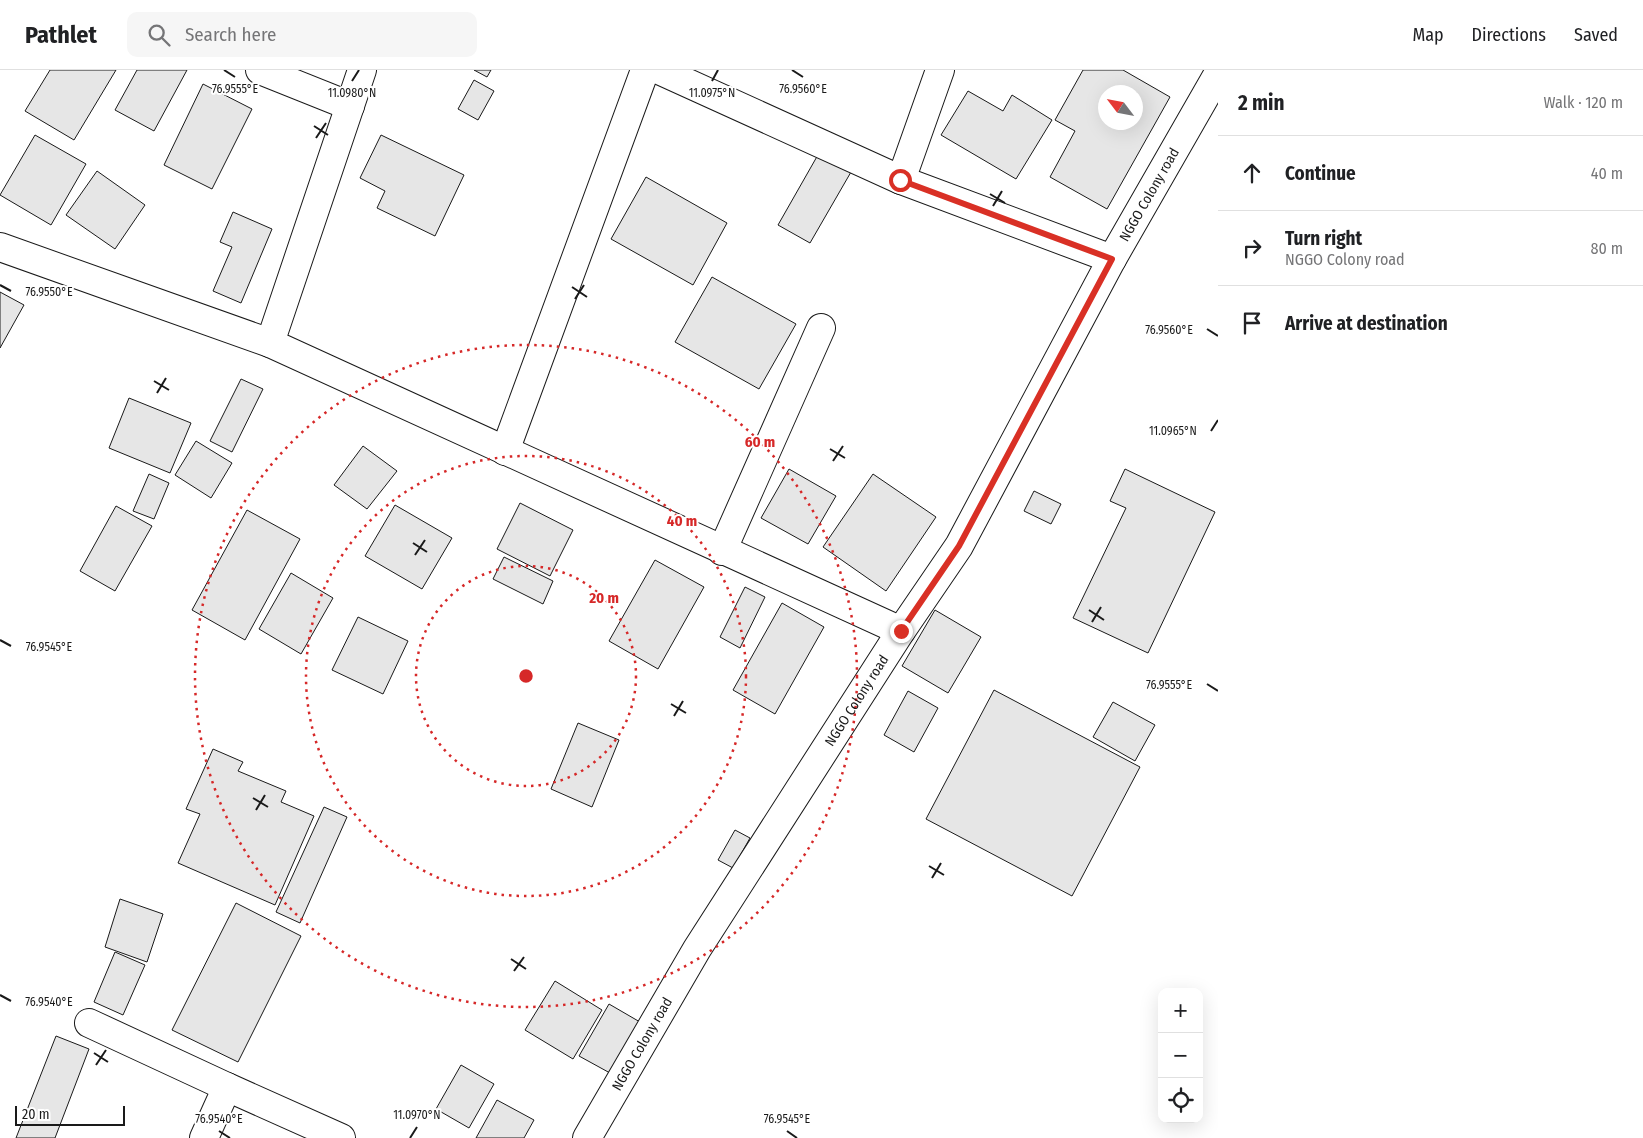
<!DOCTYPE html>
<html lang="en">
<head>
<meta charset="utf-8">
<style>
  :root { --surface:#fff; --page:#f6f6f6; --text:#202124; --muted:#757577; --line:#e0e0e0 }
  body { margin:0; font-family:"Fira Sans Condensed",sans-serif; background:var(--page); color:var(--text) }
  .controls { position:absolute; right:15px; bottom:15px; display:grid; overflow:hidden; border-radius:10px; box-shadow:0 5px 20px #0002 }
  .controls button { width:45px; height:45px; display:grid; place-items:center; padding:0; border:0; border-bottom:1px solid var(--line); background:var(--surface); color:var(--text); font:25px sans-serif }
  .compass { position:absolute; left:1098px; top:15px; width:45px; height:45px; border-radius:50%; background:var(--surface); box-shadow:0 5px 20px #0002; rotate:302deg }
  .scale { position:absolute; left:15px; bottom:12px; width:110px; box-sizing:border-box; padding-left:5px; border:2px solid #1a1a1a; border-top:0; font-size:14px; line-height:18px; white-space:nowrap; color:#1a1a1a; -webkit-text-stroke:4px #fff; paint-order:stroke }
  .stop { position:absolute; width:15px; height:15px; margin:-11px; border:4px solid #d93025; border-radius:50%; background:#fff }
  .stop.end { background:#d93025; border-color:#fff; box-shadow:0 1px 5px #0008 }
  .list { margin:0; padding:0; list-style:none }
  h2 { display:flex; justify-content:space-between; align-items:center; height:65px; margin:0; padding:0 20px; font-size:21px }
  h2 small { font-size:16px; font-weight:400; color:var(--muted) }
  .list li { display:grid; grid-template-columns:32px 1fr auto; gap:15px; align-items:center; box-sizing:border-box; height:75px; padding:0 20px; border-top:1px solid var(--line) }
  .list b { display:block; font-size:19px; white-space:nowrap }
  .list p { margin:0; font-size:16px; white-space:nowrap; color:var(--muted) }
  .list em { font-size:16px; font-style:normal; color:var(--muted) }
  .icon { flex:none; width:28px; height:28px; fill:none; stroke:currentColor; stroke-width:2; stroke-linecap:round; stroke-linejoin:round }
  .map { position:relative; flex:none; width:1218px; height:1068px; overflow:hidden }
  header { display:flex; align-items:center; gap:30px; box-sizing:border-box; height:70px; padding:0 25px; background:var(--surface); border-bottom:1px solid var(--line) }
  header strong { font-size:24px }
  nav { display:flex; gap:28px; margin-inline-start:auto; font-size:18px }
  .search { width:350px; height:45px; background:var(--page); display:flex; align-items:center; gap:12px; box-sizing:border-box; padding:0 18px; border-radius:10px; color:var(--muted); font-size:19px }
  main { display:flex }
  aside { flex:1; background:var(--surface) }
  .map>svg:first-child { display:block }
  .building { fill:#e6e6e6; stroke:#1a1a1a; fill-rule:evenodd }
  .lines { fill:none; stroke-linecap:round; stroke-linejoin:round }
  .street-casing { stroke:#1a1a1a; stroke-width:30 }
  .secondary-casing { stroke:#1a1a1a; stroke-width:30 }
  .street { stroke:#fff; stroke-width:28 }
  .secondary { stroke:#fff; stroke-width:28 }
  .route { stroke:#d93025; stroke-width:6 }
  .ticks { fill:none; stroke:#1a1a1a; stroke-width:2 }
  .ring { fill:none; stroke:#d62828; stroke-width:2.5; stroke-dasharray:2.5 5 }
  .labels { text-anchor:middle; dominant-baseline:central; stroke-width:4; stroke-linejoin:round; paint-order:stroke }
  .street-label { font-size:14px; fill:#1a1a1a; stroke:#fff }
  .ticks-label { font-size:12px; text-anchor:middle; fill:#1a1a1a; stroke:#fff; stroke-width:4; stroke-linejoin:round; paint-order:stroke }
  .centre { fill:#d62828; stroke:#fff; stroke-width:2.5 }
  .ring-label { font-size:15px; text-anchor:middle; font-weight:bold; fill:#d62828; stroke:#fff; stroke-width:4; stroke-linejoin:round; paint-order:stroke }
</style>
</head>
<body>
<header>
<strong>Pathlet</strong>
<div class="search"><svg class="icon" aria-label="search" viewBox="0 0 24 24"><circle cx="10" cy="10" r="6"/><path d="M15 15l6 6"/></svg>Search here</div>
<nav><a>Map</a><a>Directions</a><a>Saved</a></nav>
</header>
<main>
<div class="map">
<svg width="1218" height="1068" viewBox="0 0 1218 1068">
  <rect width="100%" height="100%" fill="#fff"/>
  <g class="building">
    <polygon points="50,0 116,0 74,70 25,41"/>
    <polygon points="137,0 187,0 154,61 115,40"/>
    <polygon points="474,0 491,0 487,7"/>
    <path d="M 1083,0 L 1123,0 L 1170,27 L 1107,139 L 1050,107 L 1075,61 L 1055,50 ZM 1106,22 L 1136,22 L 1136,52 L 1106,52 Z"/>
    <polygon points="474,10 494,21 478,50 458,39"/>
    <polygon points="203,14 252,39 212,119 164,95"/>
    <polygon points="968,21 1003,41 1012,25 1052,50 1016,109 941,65"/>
    <polygon points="35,65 86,94 51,155 0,125"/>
    <polygon points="381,65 464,105 435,166 377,138 385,121 360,108"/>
    <polygon points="819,83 851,102 810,173 778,155"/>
    <polygon points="97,101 145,135 115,179 66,145"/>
    <polygon points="646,107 727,153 693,215 611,169"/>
    <polygon points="233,142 272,159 241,233 213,221 232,177 220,172"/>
    <polygon points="712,207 796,254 759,319 675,272"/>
    <polygon points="0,222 24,235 0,278"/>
    <polygon points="241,309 263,319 232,382 210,371"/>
    <polygon points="129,328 191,353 170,403 109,378"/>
    <polygon points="196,371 232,393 211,428 175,405"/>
    <polygon points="363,376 397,401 367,439 334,415"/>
    <polygon points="789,399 836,426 808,474 761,448"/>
    <polygon points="1125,399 1215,442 1148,583 1073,548 1126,438 1110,431"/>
    <polygon points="149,404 169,413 154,449 133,441"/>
    <polygon points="873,404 936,447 886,521 823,477"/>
    <polygon points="1034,421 1061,434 1051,454 1024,441"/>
    <polygon points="520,433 573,460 550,506 497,479"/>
    <polygon points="395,435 452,468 422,519 365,486"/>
    <polygon points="116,436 152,456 115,521 80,501"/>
    <polygon points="247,440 300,469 245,570 192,540"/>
    <polygon points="504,487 553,511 543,534 493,509"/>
    <polygon points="655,490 704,517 658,599 609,571"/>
    <polygon points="291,503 333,528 301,584 259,559"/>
    <polygon points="745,517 765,527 740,578 720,567"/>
    <polygon points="782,533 824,557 775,644 733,620"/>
    <polygon points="935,540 981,567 948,623 902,596"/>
    <polygon points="358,547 408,571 383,624 332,600"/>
    <polygon points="994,620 1140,697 1072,826 926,749"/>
    <polygon points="908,621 938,638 914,682 884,665"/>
    <polygon points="1113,632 1155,655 1135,691 1093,667"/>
    <polygon points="578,653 619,670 592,737 551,719"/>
    <polygon points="213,679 243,692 238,701 286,721 281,732 314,746 275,835 178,793 200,744 186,739"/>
    <polygon points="324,737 347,747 300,853 276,842"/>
    <polygon points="735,760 750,768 733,798 718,790"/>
    <polygon points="120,829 163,844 147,892 105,877"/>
    <polygon points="236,833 301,866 238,992 172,960"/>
    <polygon points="115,882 145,895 123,945 94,932"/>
    <polygon points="555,911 602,940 573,989 525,960"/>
    <polygon points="609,934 640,952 610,1003 579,986"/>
    <polygon points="56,966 89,979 55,1068 16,1068"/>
    <polygon points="461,995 494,1014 469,1058 436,1039"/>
    <polygon points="497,1030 534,1050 524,1068 476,1068"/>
  </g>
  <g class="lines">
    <g class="street-casing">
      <g id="street">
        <polyline points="260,0 350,36"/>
        <polyline points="362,0 270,273 901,561"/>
        <polyline points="659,0 901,110"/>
        <polyline points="940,0 901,110 1112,189"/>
        <polyline points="0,177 270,273"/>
        <polyline points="505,381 645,0"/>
        <polyline points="722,481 821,258"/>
        <polyline points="89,953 227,1017"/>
        <polyline points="204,1068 227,1017 341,1068"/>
      </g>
    </g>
    <g class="secondary-casing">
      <g id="secondary">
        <path id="s1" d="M 587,1068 L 697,879 L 901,561 L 959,476 L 1112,189 L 1218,4"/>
      </g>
    </g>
    <use href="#street" class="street"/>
    <use href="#secondary" class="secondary"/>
  </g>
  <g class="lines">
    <polyline class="route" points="900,110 1112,189 959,476 901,561"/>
  </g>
  <path class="ticks" d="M 224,0 L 235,7M 792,0 L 803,7M 352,11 L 359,0M 712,11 L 718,0M 314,56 L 328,65M 316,68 L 326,53M 990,124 L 1005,133M 993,136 L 1002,121M 0,215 L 11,221M 572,217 L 587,227M 575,229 L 584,215M 1207,259 L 1218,266M 154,311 L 169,320M 157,323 L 166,308M 1211,361 L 1218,350M 830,379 L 845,388M 833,391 L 843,376M 413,473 L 427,482M 415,485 L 425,470M 1089,540 L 1104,550M 1092,552 L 1101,537M 0,570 L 11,576M 1207,614 L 1218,621M 671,634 L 686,643M 674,646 L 683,631M 253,728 L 268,737M 256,740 L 265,725M 929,796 L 944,805M 932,808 L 941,793M 511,889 L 526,899M 514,901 L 524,887M 0,925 L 11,931M 94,983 L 108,992M 96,995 L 106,980M 219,1061 L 230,1068M 787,1061 L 797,1068M 410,1068 L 417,1057"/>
  <g class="ring">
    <circle cx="526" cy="606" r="110"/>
    <circle cx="526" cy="606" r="220"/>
    <circle cx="526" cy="606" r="331"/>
  </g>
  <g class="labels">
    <g class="street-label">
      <text stroke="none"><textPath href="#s1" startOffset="1099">NGGO Colony road</textPath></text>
      <text stroke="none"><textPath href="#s1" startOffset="514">NGGO Colony road</textPath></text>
      <text stroke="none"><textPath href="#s1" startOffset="109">NGGO Colony road</textPath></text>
    </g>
  </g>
  <g class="ticks-label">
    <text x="803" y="23">76.9560°E</text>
    <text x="235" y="23">76.9555°E</text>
    <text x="352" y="27">11.0980°N</text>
    <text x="712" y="27">11.0975°N</text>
    <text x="49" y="226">76.9550°E</text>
    <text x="1169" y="264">76.9560°E</text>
    <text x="1173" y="365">11.0965°N</text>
    <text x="49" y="581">76.9545°E</text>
    <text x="1169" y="619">76.9555°E</text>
    <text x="49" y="936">76.9540°E</text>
    <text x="417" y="1049">11.0970°N</text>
    <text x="219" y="1053">76.9540°E</text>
    <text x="787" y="1053">76.9545°E</text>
  </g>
  <circle cx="526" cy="606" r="8" class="centre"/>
  <g class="ring-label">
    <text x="760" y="377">60 m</text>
    <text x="682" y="456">40 m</text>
    <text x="604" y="533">20 m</text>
  </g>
</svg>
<div class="controls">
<button>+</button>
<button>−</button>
<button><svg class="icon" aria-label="locate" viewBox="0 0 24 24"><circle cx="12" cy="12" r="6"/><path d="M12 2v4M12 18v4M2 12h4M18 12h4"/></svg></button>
</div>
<svg class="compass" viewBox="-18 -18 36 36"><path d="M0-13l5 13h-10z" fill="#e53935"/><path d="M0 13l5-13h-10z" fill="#757577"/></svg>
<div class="scale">20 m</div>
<div class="stop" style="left:900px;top:110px"></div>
<div class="stop end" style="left:901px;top:561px"></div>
</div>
<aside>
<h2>2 min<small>Walk · 120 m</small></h2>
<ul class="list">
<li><svg class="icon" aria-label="ahead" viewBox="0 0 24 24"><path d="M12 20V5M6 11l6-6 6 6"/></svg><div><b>Continue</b></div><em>40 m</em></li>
<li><svg class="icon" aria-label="right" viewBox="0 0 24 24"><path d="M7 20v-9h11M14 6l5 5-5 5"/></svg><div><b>Turn right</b><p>NGGO Colony road</p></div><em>80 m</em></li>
<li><svg class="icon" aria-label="arrive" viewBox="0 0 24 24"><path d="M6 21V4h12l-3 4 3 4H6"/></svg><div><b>Arrive at destination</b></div></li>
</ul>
</aside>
</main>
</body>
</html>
